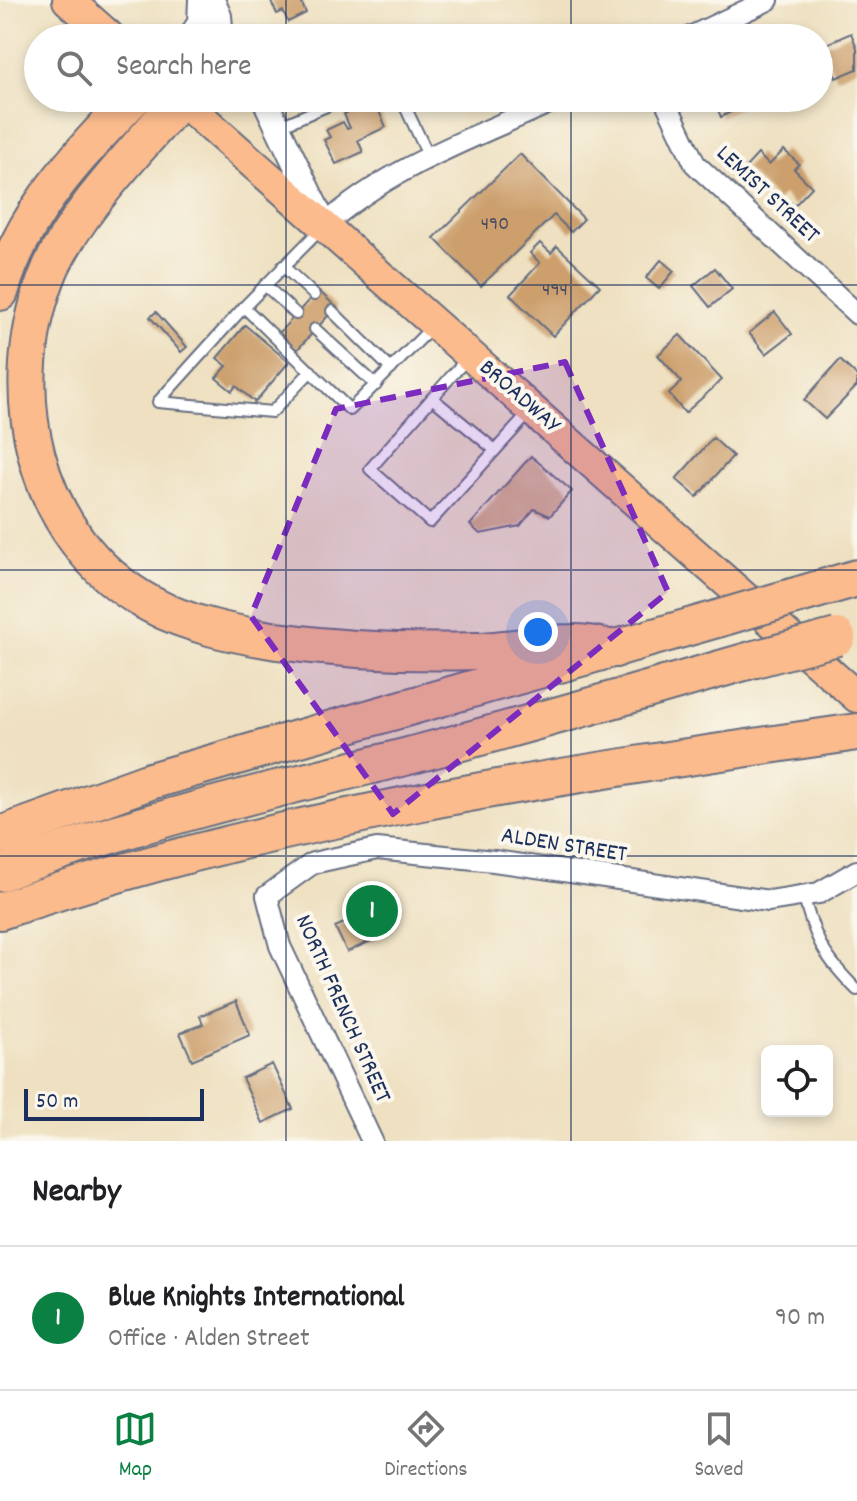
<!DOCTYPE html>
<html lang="en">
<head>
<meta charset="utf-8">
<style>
  :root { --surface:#fff; --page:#f2f2f2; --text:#202124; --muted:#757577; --line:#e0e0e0; --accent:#0b8043 }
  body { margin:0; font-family:Dekko,sans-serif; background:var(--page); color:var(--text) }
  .controls { position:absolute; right:24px; bottom:24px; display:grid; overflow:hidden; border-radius:12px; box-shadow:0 4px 12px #0003 }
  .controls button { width:72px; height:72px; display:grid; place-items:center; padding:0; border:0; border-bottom:2px solid var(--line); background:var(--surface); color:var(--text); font:40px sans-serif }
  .scale { position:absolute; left:24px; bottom:20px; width:180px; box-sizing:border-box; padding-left:8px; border:4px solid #1b2f5e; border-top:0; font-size:22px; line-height:28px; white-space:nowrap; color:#1b2f5e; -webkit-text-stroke:6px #fbf7ec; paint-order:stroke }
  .you { position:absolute; left:538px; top:632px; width:28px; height:28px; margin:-20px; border:6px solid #fff; border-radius:50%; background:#1a73e8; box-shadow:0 0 0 12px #1a73e833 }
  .badge { display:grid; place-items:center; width:52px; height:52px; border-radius:50%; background:var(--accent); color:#fff; font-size:26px; font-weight:700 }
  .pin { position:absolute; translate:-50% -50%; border:4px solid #fff; box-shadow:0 2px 8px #0006 }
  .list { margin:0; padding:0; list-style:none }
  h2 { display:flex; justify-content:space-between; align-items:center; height:104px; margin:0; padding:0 32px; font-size:34px }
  h2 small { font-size:26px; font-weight:400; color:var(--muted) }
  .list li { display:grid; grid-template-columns:52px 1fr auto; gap:24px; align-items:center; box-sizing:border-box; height:144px; padding:0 32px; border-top:2px solid var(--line) }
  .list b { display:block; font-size:30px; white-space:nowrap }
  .list p { margin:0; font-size:26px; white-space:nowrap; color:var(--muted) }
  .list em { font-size:26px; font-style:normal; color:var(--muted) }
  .icon { flex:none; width:44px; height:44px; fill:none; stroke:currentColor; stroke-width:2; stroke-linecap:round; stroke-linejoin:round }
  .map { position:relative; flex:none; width:857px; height:1141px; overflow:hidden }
  .search { position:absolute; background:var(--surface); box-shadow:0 4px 12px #0003; left:24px; right:24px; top:24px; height:88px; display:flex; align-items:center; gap:20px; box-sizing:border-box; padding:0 28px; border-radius:44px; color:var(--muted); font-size:30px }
  .sheet { height:248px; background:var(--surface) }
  nav { display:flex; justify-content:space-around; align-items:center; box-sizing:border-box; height:112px; border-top:2px solid var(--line); background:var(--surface); font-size:22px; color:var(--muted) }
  nav a { display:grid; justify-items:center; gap:4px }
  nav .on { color:var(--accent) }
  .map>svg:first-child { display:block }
  .building { fill:#cc9f6c }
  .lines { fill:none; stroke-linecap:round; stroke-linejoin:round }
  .service-casing { stroke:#656d80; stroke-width:14 }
  .minor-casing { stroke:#656d80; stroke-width:24 }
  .tertiary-casing { stroke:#656d80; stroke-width:28 }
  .primary-casing { stroke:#656d80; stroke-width:34 }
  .motorway-casing { stroke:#656d80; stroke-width:40 }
  .service { stroke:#fff; stroke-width:10 }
  .minor { stroke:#fff; stroke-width:20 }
  .tertiary { stroke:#fff; stroke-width:24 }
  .primary { stroke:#fbbb8d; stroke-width:30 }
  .motorway { stroke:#fbbb8d; stroke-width:36 }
  .motorway-bridge-casing { stroke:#656d80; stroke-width:40; stroke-linecap:butt }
  .motorway-bridge { stroke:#fbbb8d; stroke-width:36 }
  .marked { fill:#7b2cbf; fill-opacity:0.2; stroke:#7b2cbf; stroke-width:6; stroke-dasharray:16 10; stroke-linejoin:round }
  .grid { fill:none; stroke:#1b2f5e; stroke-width:2; stroke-opacity:0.55 }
  .labels { text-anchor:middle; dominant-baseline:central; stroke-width:8; stroke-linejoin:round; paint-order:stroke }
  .number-label { font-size:20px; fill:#474b62 }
  .street-label { font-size:24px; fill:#1b2f5e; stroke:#fbf7ec }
</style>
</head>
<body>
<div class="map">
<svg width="857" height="1141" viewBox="0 0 857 1141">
  <rect width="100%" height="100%" fill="#fbf7ec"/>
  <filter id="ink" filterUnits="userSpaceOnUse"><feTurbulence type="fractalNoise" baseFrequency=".0125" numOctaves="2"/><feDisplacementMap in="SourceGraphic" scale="16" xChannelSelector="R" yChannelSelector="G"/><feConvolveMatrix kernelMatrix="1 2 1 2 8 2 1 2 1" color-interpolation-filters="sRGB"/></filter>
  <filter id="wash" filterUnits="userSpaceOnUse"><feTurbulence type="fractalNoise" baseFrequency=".006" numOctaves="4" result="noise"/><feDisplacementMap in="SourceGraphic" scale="32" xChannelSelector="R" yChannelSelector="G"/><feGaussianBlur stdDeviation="1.8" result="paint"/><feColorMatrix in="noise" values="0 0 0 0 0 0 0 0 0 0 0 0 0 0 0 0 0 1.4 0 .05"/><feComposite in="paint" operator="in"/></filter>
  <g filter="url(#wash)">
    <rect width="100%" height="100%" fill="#eee0c0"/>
    <g id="blocks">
      <g class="building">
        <polygon points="270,0 305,0 301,2 306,13 288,22 283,11 277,14"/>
        <polygon points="851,33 857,48 857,69 836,78 822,46"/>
        <polygon points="713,98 758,98 721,117"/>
        <polygon points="374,100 386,127 358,140 363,152 336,164 324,140 330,137 326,130 343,122 347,129 350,128 344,114"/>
        <polygon points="784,150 799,164 794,169 812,187 794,206 783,195 777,201 745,168 758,154 769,165"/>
        <polygon points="520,154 584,219 571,232 554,215 481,286 434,238"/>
        <polygon points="540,243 551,253 557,246 600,286 553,336 510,295 540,263 530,253"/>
        <polygon points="661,260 674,271 659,289 646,278"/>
        <polygon points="715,268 732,289 710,307 693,286"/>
        <polygon points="318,290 336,307 297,350 279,333"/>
        <polygon points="156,312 187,347 181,352 150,317"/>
        <polygon points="775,312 792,334 766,354 749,333"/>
        <polygon points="245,325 289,362 255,402 236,386 232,391 216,378 227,366 217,358"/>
        <polygon points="680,335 722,380 685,413 669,394 682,382 658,355"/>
        <polygon points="840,360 857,376 857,386 825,419 804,400"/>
        <polygon points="713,438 733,456 697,497 676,479"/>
        <polygon points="531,456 572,491 550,516 534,509 520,526 480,534 470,525"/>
        <polygon points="371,911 382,936 347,952 335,927"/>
        <polygon points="236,1001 250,1035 192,1060 180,1033 203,1024 200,1016"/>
        <polygon points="272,1064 293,1109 263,1123 242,1078"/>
      </g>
    </g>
  </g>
  <g filter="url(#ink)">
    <use href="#blocks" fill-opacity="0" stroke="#656d80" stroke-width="2"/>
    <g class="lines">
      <g class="service-casing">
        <g id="service">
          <polyline points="401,98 430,159"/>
          <polyline points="278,127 345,98"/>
          <polyline points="323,227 244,307 350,410 434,325"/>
          <polyline points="283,266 314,295"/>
          <polyline points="265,285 296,314"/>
          <polyline points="244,307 158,402 272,412 311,371"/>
          <polyline points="332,311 391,369"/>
          <polyline points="315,329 376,385"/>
          <polyline points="469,356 370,469 430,522 531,411"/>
          <polyline points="432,398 495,450"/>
          <path d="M 804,898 C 816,942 825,958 857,990"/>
        </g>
      </g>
      <g class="minor-casing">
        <g id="minor">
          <polyline points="688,38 768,0"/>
          <polyline points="664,98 695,164 857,314"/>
          <path d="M 324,226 C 389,166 481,135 560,98"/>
          <polyline points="372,1141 280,946 267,896 313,863 377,849 494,861 769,901 819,893 857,871"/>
        </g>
      </g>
      <g class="tertiary-casing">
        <g id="tertiary">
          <polyline points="212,0 219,16 221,38"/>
          <polyline points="190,38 200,23 201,0"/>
          <polyline points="264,98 322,220"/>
        </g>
      </g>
      <g class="primary-casing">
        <g id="primary">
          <polyline points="68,0 111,38"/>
          <polyline points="179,98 857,697"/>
        </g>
      </g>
      <g class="motorway-casing">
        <g id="motorway">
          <path d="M 180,99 C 137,151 81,205 51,267 C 0,386 31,539 150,604 C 188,625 235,634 277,641 C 343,650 410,653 477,651 C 509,650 541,643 573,643 C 587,642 602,647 615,649"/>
          <path d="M 0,292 C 22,213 78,156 133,98"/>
          <polyline points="799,595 857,578"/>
          <polyline points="0,835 150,781 717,619"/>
          <path d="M 0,873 C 126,825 254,794 385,762 C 509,731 632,694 755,659"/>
          <path d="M 0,911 C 276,816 569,774 857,732"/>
        </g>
      </g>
      <use href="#service" class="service"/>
      <use href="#minor" class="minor"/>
      <use href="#tertiary" class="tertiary"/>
      <use href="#primary" class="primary"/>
      <use href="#motorway" class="motorway"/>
      <g class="motorway-bridge-casing">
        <g id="motorway-bridge">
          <polyline points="717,619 799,595"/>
          <polyline points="755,659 837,637"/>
        </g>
      </g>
      <use href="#motorway-bridge" class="motorway-bridge"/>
    </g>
  </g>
  <path class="marked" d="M 565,362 L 668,592 L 393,814 L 251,616 L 336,409 Z"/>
  <path class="grid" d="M 286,0 L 286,38M 571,0 L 571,38M 286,98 L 286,1141M 571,98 L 571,1141M 0,285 L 857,285M 0,570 L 857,570M 0,856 L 857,856"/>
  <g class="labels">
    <g class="number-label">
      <text x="495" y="225">490</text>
      <text x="555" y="291">494</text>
    </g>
    <g class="street-label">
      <text transform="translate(767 195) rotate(43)">LEMIST STREET</text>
      <text transform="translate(519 397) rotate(41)">BROADWAY</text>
      <text transform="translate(564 846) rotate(9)">ALDEN STREET</text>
      <text transform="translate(342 1009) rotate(66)">NORTH FRENCH STREET</text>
    </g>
  </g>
</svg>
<div class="controls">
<button><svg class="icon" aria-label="locate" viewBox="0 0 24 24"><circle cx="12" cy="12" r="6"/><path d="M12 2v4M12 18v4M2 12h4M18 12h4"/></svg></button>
</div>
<div class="scale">50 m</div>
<div class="you"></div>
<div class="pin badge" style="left:372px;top:911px">1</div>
<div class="search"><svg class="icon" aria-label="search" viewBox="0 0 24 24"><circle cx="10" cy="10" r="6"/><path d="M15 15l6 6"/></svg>Search here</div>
</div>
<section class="sheet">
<h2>Nearby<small></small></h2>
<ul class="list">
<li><span class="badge">1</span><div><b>Blue Knights International</b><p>Office · Alden Street</p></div><em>90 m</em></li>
</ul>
</section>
<nav>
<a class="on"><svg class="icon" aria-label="map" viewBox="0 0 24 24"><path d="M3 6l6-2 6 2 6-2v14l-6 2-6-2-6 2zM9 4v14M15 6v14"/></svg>Map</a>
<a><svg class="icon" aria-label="directions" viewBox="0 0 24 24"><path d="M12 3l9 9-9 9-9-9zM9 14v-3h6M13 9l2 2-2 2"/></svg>Directions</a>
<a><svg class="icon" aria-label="saved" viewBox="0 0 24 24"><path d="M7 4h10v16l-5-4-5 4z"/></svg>Saved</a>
</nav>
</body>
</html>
